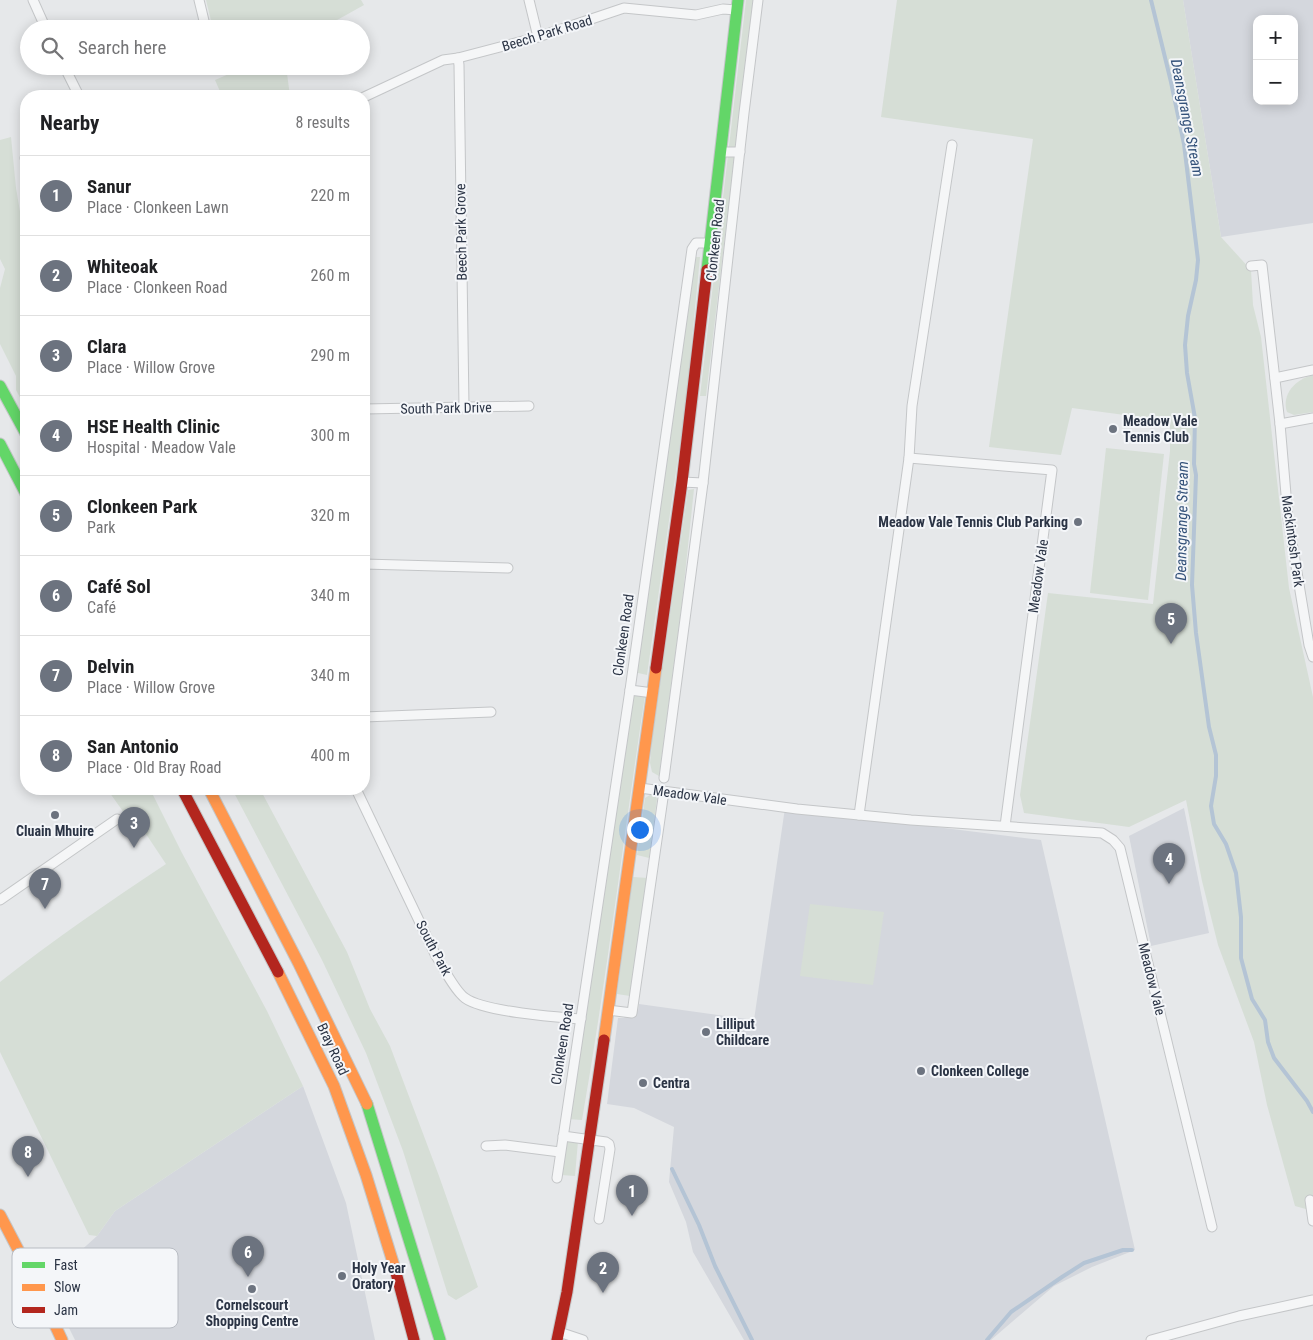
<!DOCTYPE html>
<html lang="en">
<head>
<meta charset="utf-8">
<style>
  :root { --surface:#fff; --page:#f2f2f2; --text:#202124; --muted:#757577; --line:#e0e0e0; --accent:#6c737f }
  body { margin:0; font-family:"Roboto Condensed",sans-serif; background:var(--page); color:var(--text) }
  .controls { position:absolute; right:15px; top:15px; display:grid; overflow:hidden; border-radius:10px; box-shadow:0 2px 12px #0003 }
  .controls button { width:45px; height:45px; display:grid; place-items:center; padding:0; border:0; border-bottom:1px solid var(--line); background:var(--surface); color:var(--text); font:25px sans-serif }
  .you { position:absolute; left:639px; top:829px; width:18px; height:18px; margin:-12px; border:4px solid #fff; border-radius:50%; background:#1a73e8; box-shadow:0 0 0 8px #1a73e833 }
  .badge { display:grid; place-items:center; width:32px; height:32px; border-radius:50%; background:var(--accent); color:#fff; font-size:16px; font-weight:700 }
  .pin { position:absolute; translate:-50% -41px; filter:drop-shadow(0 1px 2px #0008) }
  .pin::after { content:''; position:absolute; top:26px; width:18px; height:15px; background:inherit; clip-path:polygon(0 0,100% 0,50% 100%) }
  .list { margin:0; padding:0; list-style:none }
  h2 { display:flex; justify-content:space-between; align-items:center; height:65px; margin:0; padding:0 20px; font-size:21px }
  h2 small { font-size:16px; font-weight:400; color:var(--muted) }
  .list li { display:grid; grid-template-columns:32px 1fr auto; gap:15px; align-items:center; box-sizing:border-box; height:80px; padding:0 20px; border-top:1px solid var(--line) }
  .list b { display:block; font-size:19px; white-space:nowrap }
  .list p { margin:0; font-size:16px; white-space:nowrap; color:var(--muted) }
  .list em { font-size:16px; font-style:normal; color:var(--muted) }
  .icon { flex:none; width:28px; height:28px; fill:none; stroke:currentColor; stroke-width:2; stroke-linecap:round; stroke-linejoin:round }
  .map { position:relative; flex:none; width:1313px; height:1340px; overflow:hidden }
  .search { position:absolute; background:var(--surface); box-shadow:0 2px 12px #0003; left:20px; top:20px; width:350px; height:55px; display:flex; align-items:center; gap:12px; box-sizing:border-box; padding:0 18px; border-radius:28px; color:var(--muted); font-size:19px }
  .panel { position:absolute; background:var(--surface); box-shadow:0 2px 12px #0003; left:20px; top:90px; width:350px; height:705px; border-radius:20px }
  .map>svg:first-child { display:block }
  .built { fill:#d4d7dd; fill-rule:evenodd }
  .green { fill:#d6ded6 }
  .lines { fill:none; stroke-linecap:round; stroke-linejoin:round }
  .stream { stroke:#b4c4d5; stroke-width:4 }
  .street-casing { stroke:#c4c6c8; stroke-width:11 }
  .fast-casing { stroke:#c4c6c8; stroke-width:13 }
  .slow-casing { stroke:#c4c6c8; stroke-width:13 }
  .jam-casing { stroke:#c4c6c8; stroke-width:13 }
  .street { stroke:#f5f6f7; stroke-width:9 }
  .fast { stroke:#63d668; stroke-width:11 }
  .slow { stroke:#ff974d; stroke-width:11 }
  .jam { stroke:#b3261e; stroke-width:11 }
  .poi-dot { fill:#6c737f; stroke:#f4f6f9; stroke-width:2 }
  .labels { text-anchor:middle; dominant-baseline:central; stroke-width:4; stroke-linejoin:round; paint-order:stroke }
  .street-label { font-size:14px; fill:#2b3445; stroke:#f4f6f9 }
  .poi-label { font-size:14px; font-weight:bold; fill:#2b3445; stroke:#f4f6f9; text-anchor:start }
  .water-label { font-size:15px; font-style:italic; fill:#34527a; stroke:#f4f6f9 }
  .key { fill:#f4f6f9; stroke:#b8bcc3; stroke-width:1 }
  .key-label { font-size:14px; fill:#2b3445 }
</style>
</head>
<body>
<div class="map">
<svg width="1313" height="1340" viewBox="0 0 1313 1340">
  <rect width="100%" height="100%" fill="#e6e8ea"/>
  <g class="built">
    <path d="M 1183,0 L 1313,0 L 1313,223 L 1221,237 ZM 1257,19 L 1294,19 L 1294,101 L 1257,101 Z"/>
    <polygon points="785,808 1041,840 1135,1250 1092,1267 1054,1286 991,1340 744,1340 693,1252 686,1222 669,1182 674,1127 634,1108 607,1104 618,1018 624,1018 638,1011 639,1004 754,1020"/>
    <polygon points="1184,808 1209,933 1151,946 1129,836"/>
    <polygon points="303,1086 346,1203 375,1340 75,1340 46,1282 97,1236 115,1211"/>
  </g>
  <g class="green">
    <polygon points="206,0 361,0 364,5 321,29 213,29"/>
    <polygon points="746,0 753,0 706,396 700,396"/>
    <polygon points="897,0 1183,0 1221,237 1251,270 1253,305 1261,337 1289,588 1313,697 1313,1211 1295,1206 1267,1105 1254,1042 1218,945 1202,881 1186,800 1129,827 1024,813 1020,795 1048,593 1153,604 1170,451 1170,421 1072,408 1061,455 989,447 1033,139 881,117"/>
    <polygon points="237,66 286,66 290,96 222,96 215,80 238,70"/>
    <polygon points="11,137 16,188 26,247 26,409 16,390 16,376 0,344 0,288 5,269 0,259 0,140"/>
    <polygon points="691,257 700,257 686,401 647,675 634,672"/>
    <path d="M 1313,375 L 1313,412 L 1294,415 L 1287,412 C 1281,394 1296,379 1313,375 Z"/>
    <polygon points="1106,448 1164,454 1148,600 1090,593"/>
    <polygon points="694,489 682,603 659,776 652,772 650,763 652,741 688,490"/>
    <path d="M 630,686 L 646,689 C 624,832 607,977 582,1120 L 567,1119 Z"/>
    <path d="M 107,789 L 150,789 L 182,853 L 267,1011 L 303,1086 L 115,1211 L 97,1236 L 89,1235 L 0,1052 L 0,982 C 53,940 109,902 166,864 L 138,822 L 127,817 Z"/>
    <polygon points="232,789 260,789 347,952 370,1009 390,1046 439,1176 478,1287 456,1300 448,1295 403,1151 366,1053 322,960"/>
    <polygon points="655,792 657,799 649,858 637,855 645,798"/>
    <polygon points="633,877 648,878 630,996 617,994"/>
    <polygon points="810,904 884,912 873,985 800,976"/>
    <polygon points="565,1138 578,1141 575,1176 561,1175"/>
  </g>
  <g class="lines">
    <g class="stream">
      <polyline points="1151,0 1171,82 1184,144 1198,260 1196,280 1188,316 1185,345 1187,373 1195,418 1194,464 1196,475 1192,585 1196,633 1209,727 1216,755 1216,776 1211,806 1214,824 1226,844 1236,873 1241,917 1241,958 1252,999 1265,1020 1268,1042 1274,1058 1307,1101 1313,1112"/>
      <polyline points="672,1169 699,1225 715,1266 752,1340"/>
      <polyline points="987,1340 1011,1312 1062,1277 1084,1263 1123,1250 1132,1250"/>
    </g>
    <g class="street-casing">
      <g id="street">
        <polyline points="33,0 46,29"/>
        <polyline points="199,0 206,29"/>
        <polyline points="529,0 538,37"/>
        <polyline points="458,58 459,65 464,407"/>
        <polyline points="64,66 79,96"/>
        <polyline points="364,97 443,60 458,58 538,37 624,8 696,15 723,9 736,10"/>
        <polyline points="720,152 740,152"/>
        <polyline points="25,158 26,158"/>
        <polyline points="1251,266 1262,265 1280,424 1288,518 1309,645 1313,657"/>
        <polyline points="1275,378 1313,370"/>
        <polyline points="364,409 529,406"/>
        <polyline points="1280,424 1313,418"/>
        <polyline points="909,458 1052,470 1005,826"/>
        <polyline points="682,482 703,483"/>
        <polyline points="364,564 508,568"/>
        <polyline points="630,690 653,693"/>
        <polyline points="364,717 491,712"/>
        <polyline points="664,778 703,483 744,113 758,0"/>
        <polyline points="640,788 797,809 911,820 1102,833 1113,840 1120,848 1212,1227"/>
        <path d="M 356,789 L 435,954 C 442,965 454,990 465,998 C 484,1012 556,1017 581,1019"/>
        <polyline points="859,815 909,458 912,406 952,145"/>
        <polyline points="0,900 117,819"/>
        <polyline points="608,1010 632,1013 663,798"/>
        <polyline points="563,1136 606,1142 609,1144 610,1149 599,1219"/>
        <polyline points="486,1146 505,1145 560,1152"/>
        <polyline points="557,1178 630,690 692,249 696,243 709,243"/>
        <polyline points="1310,1200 1313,1221"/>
        <polyline points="559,1332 583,1340"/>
        <polyline points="1151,1340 1239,1316 1313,1300"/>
      </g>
    </g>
    <g class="fast-casing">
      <g id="fast">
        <polyline points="707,270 738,0"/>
        <polyline points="0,386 26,434"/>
        <polyline points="0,444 26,494"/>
        <polyline points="367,1104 440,1340"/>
      </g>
    </g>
    <g class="slow-casing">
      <g id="slow">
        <polyline points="209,789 299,964 367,1104"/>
        <polyline points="278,972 334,1086 366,1175 395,1269"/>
        <polyline points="604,1040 656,668"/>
        <polyline points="0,1215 34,1280 62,1340"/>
      </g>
    </g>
    <g class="jam-casing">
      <g id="jam">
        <polyline points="656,668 682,482 707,270"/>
        <polyline points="182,789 278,972"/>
        <polyline points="395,1269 414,1340"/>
        <polyline points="557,1340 567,1292 604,1040"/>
      </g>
    </g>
    <use href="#street" class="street"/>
    <use href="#fast" class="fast"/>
    <use href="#slow" class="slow"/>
    <use href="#jam" class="jam"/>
  </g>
  <g class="poi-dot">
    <circle cx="1113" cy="429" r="5"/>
    <circle cx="1078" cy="522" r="5"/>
    <circle cx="55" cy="815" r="5"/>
    <circle cx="706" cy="1032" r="5"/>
    <circle cx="921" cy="1071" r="5"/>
    <circle cx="643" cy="1083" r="5"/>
    <circle cx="342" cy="1276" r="5"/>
    <circle cx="252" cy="1289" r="5"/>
  </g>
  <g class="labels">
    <g class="street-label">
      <text transform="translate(547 33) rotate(-17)">Beech Park Road</text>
      <text transform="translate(461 232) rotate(-91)">Beech Park Grove</text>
      <text transform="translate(715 240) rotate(-84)">Clonkeen Road</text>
      <text transform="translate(446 408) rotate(-1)">South Park Drive</text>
      <text transform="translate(1293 541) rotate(82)">Mackintosh Park</text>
      <text transform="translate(1038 576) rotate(-82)">Meadow Vale</text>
      <text transform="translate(623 635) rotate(-82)">Clonkeen Road</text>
      <text transform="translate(690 795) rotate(8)">Meadow Vale</text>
      <text transform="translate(434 948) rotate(62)">South Park</text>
      <text transform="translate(1152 979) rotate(76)">Meadow Vale</text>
      <text transform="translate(562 1044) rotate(-81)">Clonkeen Road</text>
      <text transform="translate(333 1049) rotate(65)">Bray Road</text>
    </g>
    <g class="poi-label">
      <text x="1123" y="421">Meadow Vale<tspan x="1123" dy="16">Tennis Club</tspan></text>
      <text x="1068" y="522" text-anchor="end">Meadow Vale Tennis Club Parking</text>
      <text x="55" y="831" text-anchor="middle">Cluain Mhuire</text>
      <text x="716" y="1024">Lilliput<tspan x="716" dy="16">Childcare</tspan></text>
      <text x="931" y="1071">Clonkeen College</text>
      <text x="653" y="1083">Centra</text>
      <text x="352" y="1268">Holy Year<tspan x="352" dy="16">Oratory</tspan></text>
      <text x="252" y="1305" text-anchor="middle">Cornelscourt<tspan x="252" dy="16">Shopping Centre</tspan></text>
    </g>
    <g class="water-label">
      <text transform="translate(1187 118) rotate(79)">Deansgrange Stream</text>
      <text transform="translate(1182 521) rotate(-89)">Deansgrange Stream</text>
    </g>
  </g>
  <rect x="12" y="1248" width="166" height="80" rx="8" class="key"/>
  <rect x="22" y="1262" width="23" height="6" fill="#63d668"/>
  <rect x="22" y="1284" width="23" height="7" fill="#ff974d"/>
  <rect x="22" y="1307" width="23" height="6" fill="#b3261e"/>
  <g class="key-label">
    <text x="54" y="1270">Fast</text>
    <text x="54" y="1292">Slow</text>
    <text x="54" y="1315">Jam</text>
  </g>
</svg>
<div class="controls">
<button>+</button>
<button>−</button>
</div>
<div class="you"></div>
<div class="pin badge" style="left:632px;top:1216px">1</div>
<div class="pin badge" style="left:603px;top:1293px">2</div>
<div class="pin badge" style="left:134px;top:848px">3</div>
<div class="pin badge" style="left:1169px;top:884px">4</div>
<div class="pin badge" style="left:1171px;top:644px">5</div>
<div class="pin badge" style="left:248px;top:1277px">6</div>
<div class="pin badge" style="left:45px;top:909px">7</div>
<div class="pin badge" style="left:28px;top:1177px">8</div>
<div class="search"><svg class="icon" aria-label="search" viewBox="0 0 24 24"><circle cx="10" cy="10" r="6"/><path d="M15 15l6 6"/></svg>Search here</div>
<section class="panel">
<h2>Nearby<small>8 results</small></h2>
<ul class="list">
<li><span class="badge">1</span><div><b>Sanur</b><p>Place · Clonkeen Lawn</p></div><em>220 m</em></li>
<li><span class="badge">2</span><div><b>Whiteoak</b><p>Place · Clonkeen Road</p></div><em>260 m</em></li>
<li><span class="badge">3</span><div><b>Clara</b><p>Place · Willow Grove</p></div><em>290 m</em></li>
<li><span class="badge">4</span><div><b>HSE Health Clinic</b><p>Hospital · Meadow Vale</p></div><em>300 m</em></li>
<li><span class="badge">5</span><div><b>Clonkeen Park</b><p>Park</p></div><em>320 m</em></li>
<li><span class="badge">6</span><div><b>Café Sol</b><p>Café</p></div><em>340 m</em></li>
<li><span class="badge">7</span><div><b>Delvin</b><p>Place · Willow Grove</p></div><em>340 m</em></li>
<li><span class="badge">8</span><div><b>San Antonio</b><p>Place · Old Bray Road</p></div><em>400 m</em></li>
</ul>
</section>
</div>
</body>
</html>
